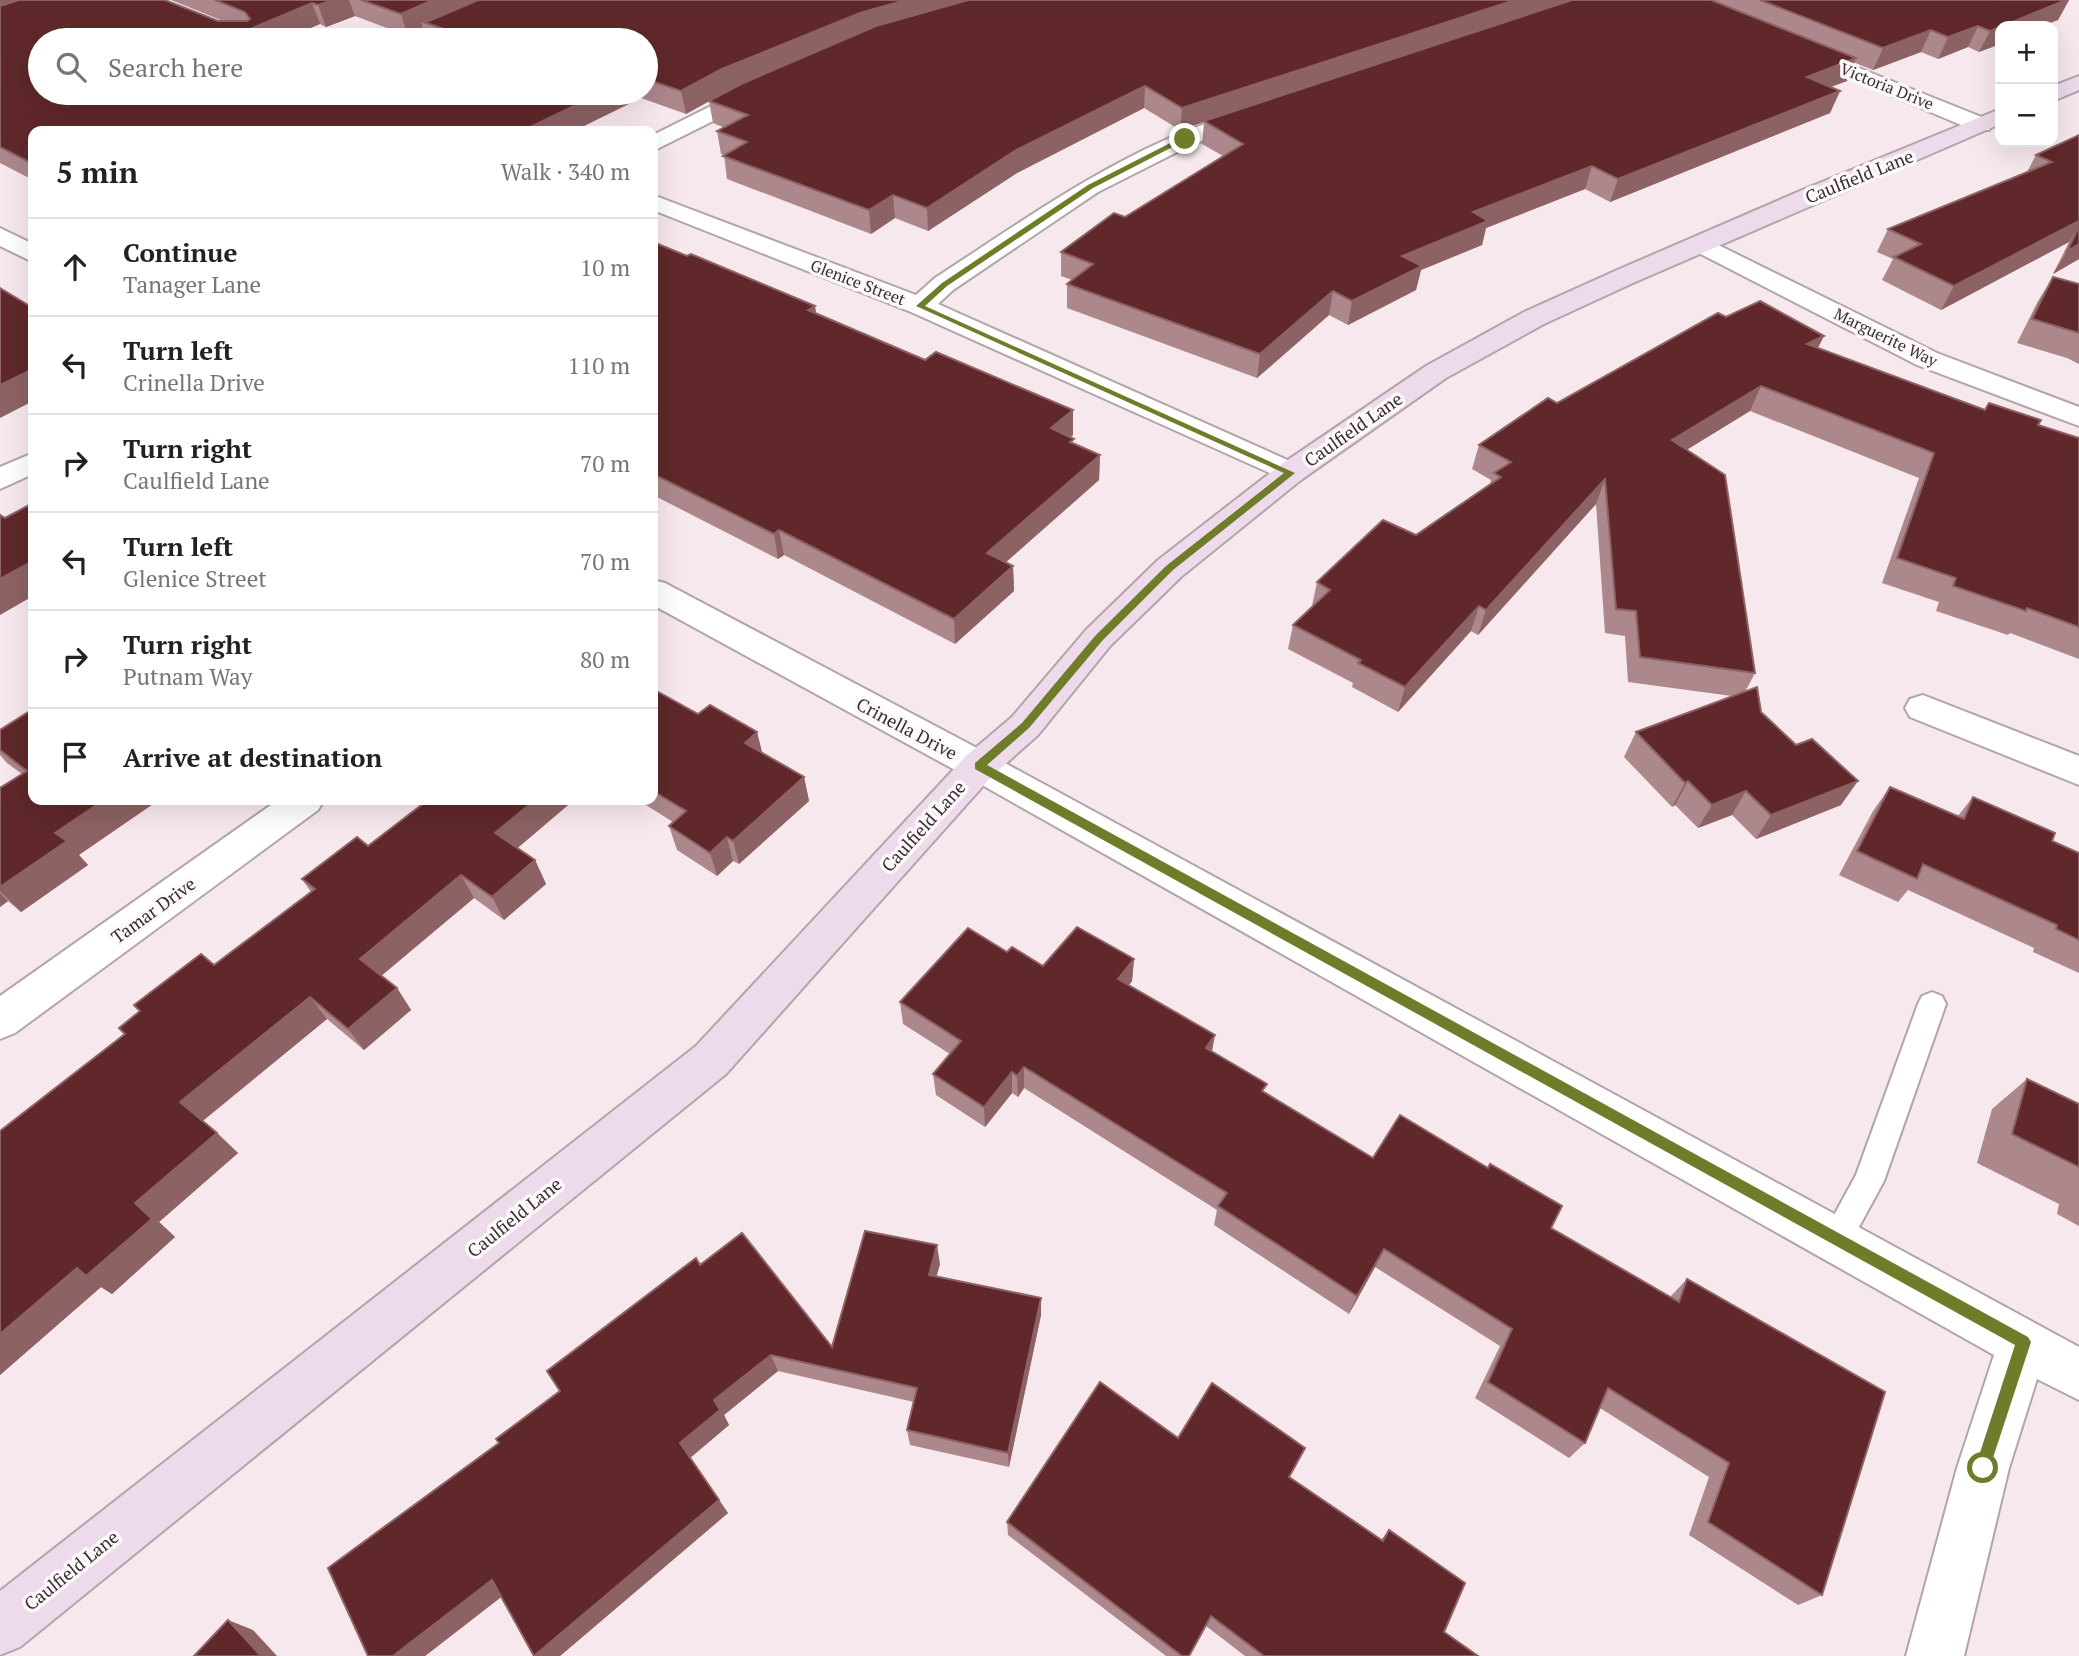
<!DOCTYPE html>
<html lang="en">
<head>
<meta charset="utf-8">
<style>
  :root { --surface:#fff; --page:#f6f6f6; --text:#222; --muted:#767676; --line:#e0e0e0 }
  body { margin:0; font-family:"PT Serif",serif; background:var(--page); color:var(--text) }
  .controls { position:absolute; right:21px; top:21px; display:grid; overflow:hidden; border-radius:14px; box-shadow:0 7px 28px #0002 }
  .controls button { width:63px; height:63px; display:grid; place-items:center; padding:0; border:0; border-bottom:2px solid var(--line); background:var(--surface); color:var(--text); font:35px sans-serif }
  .stop { position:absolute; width:21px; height:21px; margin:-16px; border:5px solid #6f7d2b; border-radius:50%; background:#fff }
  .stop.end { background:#6f7d2b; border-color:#fff; box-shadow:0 2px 7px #0008 }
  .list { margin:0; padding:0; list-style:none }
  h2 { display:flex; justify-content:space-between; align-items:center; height:91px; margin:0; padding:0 28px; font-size:30px }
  h2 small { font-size:23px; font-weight:400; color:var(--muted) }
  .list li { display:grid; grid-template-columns:46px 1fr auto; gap:21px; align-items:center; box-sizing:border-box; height:98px; padding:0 28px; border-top:2px solid var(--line) }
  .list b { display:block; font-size:26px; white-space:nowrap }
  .list p { margin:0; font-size:23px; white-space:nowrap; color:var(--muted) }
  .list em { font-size:23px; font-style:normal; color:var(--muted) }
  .icon { flex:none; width:38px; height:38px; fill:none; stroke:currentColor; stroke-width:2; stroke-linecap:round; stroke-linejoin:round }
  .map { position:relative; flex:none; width:2079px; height:1656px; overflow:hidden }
  .search { position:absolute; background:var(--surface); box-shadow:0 7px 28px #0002; left:28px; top:28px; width:630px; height:77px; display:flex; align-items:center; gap:18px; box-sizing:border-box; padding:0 24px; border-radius:38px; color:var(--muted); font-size:26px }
  .panel { position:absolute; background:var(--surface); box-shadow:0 7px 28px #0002; left:28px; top:126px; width:630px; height:679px; border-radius:14px }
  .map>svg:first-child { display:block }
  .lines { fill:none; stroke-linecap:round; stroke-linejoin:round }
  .service-casing { stroke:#b2a4a8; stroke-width:4 }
  .minor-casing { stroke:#b2a4a8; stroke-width:4 }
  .secondary-casing { stroke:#b2a4a8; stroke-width:4 }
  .service { fill:#fff; fill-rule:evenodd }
  .minor { fill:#fff; fill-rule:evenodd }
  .secondary { fill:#eddaea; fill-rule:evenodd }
  .wall { fill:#ac888c; fill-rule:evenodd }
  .shaded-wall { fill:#8d6264 }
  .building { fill:#60282a; stroke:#8d6264; stroke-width:2 }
  .route { fill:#6f7d2b }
  .labels { text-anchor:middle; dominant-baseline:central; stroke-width:7; stroke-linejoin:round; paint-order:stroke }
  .far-street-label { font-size:16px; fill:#342e30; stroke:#fef8fa }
  .street-label { font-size:18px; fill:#342e30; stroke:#fef8fa }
</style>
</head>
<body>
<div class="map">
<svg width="2079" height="1656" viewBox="0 0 2079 1656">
  <rect width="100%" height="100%" fill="#f7e8ed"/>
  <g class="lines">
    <g class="service-casing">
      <polygon id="service" points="1932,992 1942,996 1946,1004 1884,1181 1847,1249 1836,1254 1825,1249 1821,1239 1856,1175 1918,1004 1922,996"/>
    </g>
    <g class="minor-casing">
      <g id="minor">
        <polygon points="494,0 521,0 518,4 435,40 408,40 411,36"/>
        <polygon points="1804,46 1989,120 1992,125 1989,130 1973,130 1797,56 1794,52 1797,48"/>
        <polygon points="757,83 765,85 768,90 765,95 653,151 653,135"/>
        <path d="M 1253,109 L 1261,111 L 1264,116 L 1261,121 L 1193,144 L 1098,192 L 953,290 L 938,304 L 1301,466 L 1305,473 L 1301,480 L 1290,482 L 911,312 L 653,210 L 653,195 L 916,295 L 935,278 C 1035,213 1135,139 1253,109 Z"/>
        <polygon points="0,228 33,244 33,262 0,246"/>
        <polygon points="1700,236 1937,353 2079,407 2079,426 1917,365 1691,249 1687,244 1691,239"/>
        <polygon points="33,453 33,474 0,489 0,467"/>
        <polygon points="653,580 665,583 992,756 2079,1347 2079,1400 2037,1379 2009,1468 1964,1656 1906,1656 1957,1468 1994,1355 966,776 653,605"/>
        <polygon points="1923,695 2079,756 2079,785 1910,717 1905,708 1910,699"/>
        <polygon points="278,800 324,800 318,810 15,1033 0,1039 0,996"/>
      </g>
    </g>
    <g class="secondary-casing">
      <g id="secondary">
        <polygon points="2079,76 2079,90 2053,101 2053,86"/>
        <polygon points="2000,109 2000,124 1633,283 1544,324 1446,378 1301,480 1182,576 1110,646 1038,735 992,776 726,1074 20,1647 0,1655 0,1591 696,1046 966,756 1012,717 1086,630 1158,560 1279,466 1426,366 1524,312 1615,271 1800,191"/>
      </g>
    </g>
    <use href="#service" class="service"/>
    <use href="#minor" class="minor"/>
    <use href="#secondary" class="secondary"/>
  </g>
  <g class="wall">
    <path d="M 0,0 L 223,21 L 171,0 L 2069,0 L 2058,20 L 2000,26 L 2000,44 L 1979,52 L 1968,47 L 1938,59 L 1921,52 L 1873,70 L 1855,63 L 1847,81 L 1830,87 L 1840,91 L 1830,113 L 1610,202 L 1585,189 L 1486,228 L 1482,245 L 1421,270 L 1416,290 L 1348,325 L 1329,315 L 1257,378 L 1067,308 L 1067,284 L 1072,280 L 1061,276 L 1061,252 L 1125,217 L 1223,156 L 1202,144 L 1204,122 L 1180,130 L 1144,108 L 1017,173 L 928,231 L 895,218 L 871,234 L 727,179 L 724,155 L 721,154 L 717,131 L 725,128 L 713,123 L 709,101 L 686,114 L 641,98 L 33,131 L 33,180 L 0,163 ZM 355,16 L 408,36 L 423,29 L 427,40 L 646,40 L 646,93 L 413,93 L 139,98 L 153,93 L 40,93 L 320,24 L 326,27 Z"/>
    <polygon points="2079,135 2079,259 2053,274 2069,242 1941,310 1882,280 1893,259 1877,252 1888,229 2027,172 2036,155"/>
    <polygon points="653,242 816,314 1073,435 1070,437 1074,444 1100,455 1099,480 1006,562 1013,566 1014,591 955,644 784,555 778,559 653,495"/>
    <polygon points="2053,277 2079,284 2079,364 2067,358 2017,343 2038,301"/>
    <polygon points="1726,317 1818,348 1985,410 2079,438 2079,659 2010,633 2008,635 1936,611 1939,602 1882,583 1919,478 1750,411 1686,450 1755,673 1745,692 1761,712 1841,805 1756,839 1732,815 1698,828 1675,805 1672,807 1624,757 1636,732 1732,696 1628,682 1625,636 1605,633 1596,504 1478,635 1471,631 1398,712 1352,687 1353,683 1288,649 1293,625 1312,606 1317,582 1416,535 1490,484 1491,480 1472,469 1479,445 1557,403"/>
    <polygon points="653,689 698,714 757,732 762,753 804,777 809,801 739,864 733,861 717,876 677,850 669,826 673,822 638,800 653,800"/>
    <polygon points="33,709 79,855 88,865 21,912 8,901 0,907 0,788 22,774 7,763 0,755 0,730"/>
    <polygon points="1890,787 1957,817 1973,797 2052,841 2079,853 2079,973 2033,952 2034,948 1908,890 1898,902 1839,875 1873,811"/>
    <polygon points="574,800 517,848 535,860 546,884 504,920 474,898 381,976 397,988 411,1010 364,1050 327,1019 203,1121 217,1133 238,1153 159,1222 175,1237 112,1294 101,1287 0,1375 0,1131 125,1034 311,892 302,879 368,846"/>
    <polygon points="1007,952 1043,966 1134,959 1132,981 1129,985 1212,1052 1265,1093 1373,1158 1551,1228 1670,1297 1687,1279 1822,1595 1798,1605 1689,1535 1709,1477 1600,1408 1585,1443 1569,1458 1475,1398 1500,1346 1375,1267 1349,1314 1214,1225 1217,1210 1024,1088 1018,1097 1012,1093 985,1127 936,1095 933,1074 950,1054 903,1024 900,1002"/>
    <polygon points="2027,1079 2079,1104 2079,1226 2057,1214 2059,1204 1977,1163 1992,1109"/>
    <polygon points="940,1264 936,1277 1041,1298 1041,1315 1009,1467 910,1445 907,1430 914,1402 778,1371 724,1415 729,1425 690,1458 728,1513 560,1656 534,1656 501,1597 425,1656 368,1656 499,1443 560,1391 700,1265 832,1347"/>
    <polygon points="1178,1438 1289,1477 1381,1540 1389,1530 1444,1632 1478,1656 1245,1656 1206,1626 1189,1656 1166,1656 1008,1535 1007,1522"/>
  </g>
  <g class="shaded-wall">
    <polygon points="0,0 38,0 0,13"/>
    <polygon points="333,0 349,0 355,16 326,27 318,5"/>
    <polygon points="433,0 488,0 432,25 421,21 423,29 408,36 401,14"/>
    <polygon points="906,0 982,0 726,92 686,114 681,91 722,69 860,13"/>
    <polygon points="1515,0 1575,0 1204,121 1204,122 1180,130 1182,108"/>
    <polygon points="2066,0 2069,0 2058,20 2043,26 2001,26"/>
    <polygon points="312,3 320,24 283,40 224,40"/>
    <polygon points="1978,26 1968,47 1938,59 1948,37"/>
    <polygon points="2000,26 2000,44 1979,52 1990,31"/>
    <polygon points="1931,30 1921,52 1873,70 1883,48"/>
    <polygon points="1856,58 1847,81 1798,99 1807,77"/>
    <polygon points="1145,86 1144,108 1017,173 928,231 927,208 1016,150"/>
    <polygon points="1840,91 1830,113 1610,202 1618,179"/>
    <polygon points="83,93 153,93 76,122 64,100"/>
    <polygon points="601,93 640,93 641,98 574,131 522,131"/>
    <polygon points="1592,166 1585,189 1486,228 1482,245 1421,270 1416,290 1348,325 1352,301 1402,256 1473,212"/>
    <polygon points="893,195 895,218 871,234 869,210"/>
    <polygon points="2079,221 2079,226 2069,242 1941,310 1954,286"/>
    <polygon points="2079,244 2079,259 2053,274 2067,251"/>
    <polygon points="1333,291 1329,315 1257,378 1260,354"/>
    <polygon points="815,306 819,330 808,310"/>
    <polygon points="1824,336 1812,360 1807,344"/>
    <polygon points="33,369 33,401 0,418 0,385"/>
    <polygon points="1761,386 1750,411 1662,465 1672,440"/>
    <polygon points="1073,410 1073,435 1051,453 1051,428"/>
    <polygon points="1100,455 1099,480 988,578 987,553"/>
    <polygon points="1605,479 1596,504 1478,635 1486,610"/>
    <polygon points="779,530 784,555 778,559 774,534"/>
    <polygon points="33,561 33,596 0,615 0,579"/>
    <polygon points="1013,566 1014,591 955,644 954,619"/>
    <polygon points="1479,606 1471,631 1398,712 1405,687"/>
    <polygon points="757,732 763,756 745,743"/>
    <polygon points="804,777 809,801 739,864 733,841"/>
    <polygon points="1688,781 1675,805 1672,807 1685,783"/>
    <polygon points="1858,781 1841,805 1756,839 1771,815"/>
    <polygon points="1746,791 1732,815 1698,828 1712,805"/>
    <polygon points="104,800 159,800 79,855 88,865 21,912 0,891 0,887 55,833"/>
    <polygon points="535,800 574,800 507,857 495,833"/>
    <polygon points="727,837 733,861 717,876 710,853"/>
    <polygon points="535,860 546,884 504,920 492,897"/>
    <polygon points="461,875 474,898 375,981 360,959"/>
    <polygon points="0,893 8,901 0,907"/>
    <polygon points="1134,959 1132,981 1117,1001 1118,979"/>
    <polygon points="397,988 411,1010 364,1050 348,1029"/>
    <polygon points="310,997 327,1019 201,1122 180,1102"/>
    <polygon points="1215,1035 1211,1057 1206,1048"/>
    <polygon points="1024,1067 1024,1088 1018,1097 1017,1076"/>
    <polygon points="1012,1072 1012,1093 985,1127 984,1107"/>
    <polygon points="217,1133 238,1153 159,1222 175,1237 112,1294 101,1287 0,1375 0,1334 135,1203"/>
    <polygon points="937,1245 940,1264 932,1293 929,1275"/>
    <polygon points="1384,1249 1375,1267 1349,1314 1357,1296"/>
    <polygon points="1041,1298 1041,1315 1009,1467 1008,1453"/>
    <polygon points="771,1355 778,1371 724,1415 729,1425 690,1458 728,1513 560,1656 534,1656 680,1443 714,1400"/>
    <polygon points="492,1580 509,1591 425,1656 393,1656"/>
    <polygon points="228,1620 253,1630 277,1656 261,1656"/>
  </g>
  <g class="building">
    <polygon points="19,0 165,0 218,21 247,21 250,19 245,12 215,0 333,0 318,5 312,3 224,40 40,40 40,93 83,93 64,100 413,93 601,93 522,131 33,131 33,164 0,147 0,6"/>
    <polygon points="361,0 433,0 401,14"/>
    <polygon points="478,0 906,0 860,13 722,69 681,91 646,79 646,40 455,40 463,36 421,21 429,21"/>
    <polygon points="968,0 1515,0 1182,108 1145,86 1016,150 927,208 893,195 869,210 723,156 747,142 717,131 748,115 709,101 741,84 876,26"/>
    <polygon points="1572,0 1711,0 1856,58 1807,77 1840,91 1618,179 1592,166 1473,212 1488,221 1402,256 1422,266 1352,301 1333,291 1260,354 1067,284 1093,264 1061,252 1114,213 1125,217 1243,144 1204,121"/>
    <polygon points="1760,0 2066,0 1990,31 1978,26 1948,37 1931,30 1883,48"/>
    <polygon points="2079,135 2079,221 1954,286 1894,257 1921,244 1888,229 2052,162 2036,155"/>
    <polygon points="2079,227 2079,244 2067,251"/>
    <polygon points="653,242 687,256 691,254 815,306 808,310 925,360 936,352 1073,410 1051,428 1074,439 1070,442 1100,455 987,553 1013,566 954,619 779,530 774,534 653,474"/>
    <polygon points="2053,277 2079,284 2079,333 2032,319"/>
    <polygon points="0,288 33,308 33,369 0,385"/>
    <polygon points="1760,301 1824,336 1807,344 1985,410 1989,403 2041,420 2038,425 2079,438 2079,627 2027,608 2026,611 1953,586 1956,578 1897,558 1934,453 1761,386 1672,440 1725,475 1755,673 1640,657 1636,611 1616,609 1605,479 1486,610 1479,606 1405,687 1358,663 1361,660 1293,625 1330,590 1317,582 1383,520 1416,535 1501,477 1494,473 1511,462 1479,445 1548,398 1557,403 1718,313 1726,317"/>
    <polygon points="33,503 33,561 0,579 0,515 5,518"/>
    <polygon points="1757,687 1761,712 1796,745 1812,739 1858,781 1771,815 1746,791 1712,805 1688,781 1685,783 1636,732"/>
    <polygon points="653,689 698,714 710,705 757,732 745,743 804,777 733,841 727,837 710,853 669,826 686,811 653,791"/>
    <polygon points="33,709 33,800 104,800 55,833 67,841 0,887 0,788 27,771 0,750 0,730"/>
    <polygon points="1890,787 1964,819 1973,797 2055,833 2052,841 2079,853 2079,940 2056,929 2057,925 1923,864 1917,879 1857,851"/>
    <polygon points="428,800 535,800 495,833 535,860 492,897 461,875 360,959 397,988 348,1029 310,997 180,1102 217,1133 135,1203 152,1219 86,1276 77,1268 0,1334 0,1131 125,1034 119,1028 140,1011 134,1005 201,954 214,965 315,889 302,879 357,837 368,846"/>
    <polygon points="1077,927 1134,959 1118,979 1215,1035 1206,1048 1267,1084 1262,1091 1373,1158 1400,1115 1488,1168 1490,1164 1562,1206 1551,1228 1679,1302 1687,1279 1885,1392 1822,1595 1708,1522 1729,1463 1608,1388 1585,1443 1488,1382 1512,1329 1384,1249 1357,1296 1218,1206 1227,1193 1024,1067 1017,1076 1012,1072 984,1107 933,1074 961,1041 900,1002 968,928 1007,952 1012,947 1043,966"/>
    <polygon points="2027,1079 2079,1104 2079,1167 2012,1134"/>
    <polygon points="865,1231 937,1245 929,1275 1041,1298 1008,1453 907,1430 917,1388 771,1355 714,1400 720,1410 680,1443 719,1500 534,1656 492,1580 393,1656 368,1656 328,1568 499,1443 496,1439 560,1391 547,1371 696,1258 700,1265 742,1233 832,1347"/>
    <polygon points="1100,1382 1178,1438 1212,1383 1305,1448 1289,1477 1383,1541 1389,1530 1465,1583 1444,1632 1478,1656 1264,1656 1211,1616 1189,1656 1182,1656 1007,1522"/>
    <polygon points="228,1620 261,1656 194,1656"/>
  </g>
  <polygon class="route" points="1182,137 1188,139 1093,188 947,286 925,306 1295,473 1173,570 1102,641 1029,728 987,765 2028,1337 2031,1342 1988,1473 1983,1476 1977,1473 1975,1468 2015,1345 975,769 975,763 1022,723 1095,636 1166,566 1284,473 916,306 942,283 1088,185"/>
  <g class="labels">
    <g class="far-street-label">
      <text transform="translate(1887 86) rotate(22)">Victoria Drive</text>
      <text transform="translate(858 282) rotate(21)">Glenice Street</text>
      <text transform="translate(1886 337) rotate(26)">Marguerite Way</text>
    </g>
    <g class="street-label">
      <text transform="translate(1859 176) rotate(-22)">Caulfield Lane</text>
      <text transform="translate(1353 429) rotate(-35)">Caulfield Lane</text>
      <text transform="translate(907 728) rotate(28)">Crinella Drive</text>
      <text transform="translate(923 826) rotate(-48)">Caulfield Lane</text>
      <text transform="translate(153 910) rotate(-36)">Tamar Drive</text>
      <text transform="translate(514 1217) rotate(-39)">Caulfield Lane</text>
      <text transform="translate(71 1570) rotate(-39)">Caulfield Lane</text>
    </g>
  </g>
</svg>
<div class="controls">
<button>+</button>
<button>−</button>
</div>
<div class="stop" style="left:1983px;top:1468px"></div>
<div class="stop end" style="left:1185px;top:139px"></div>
<div class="search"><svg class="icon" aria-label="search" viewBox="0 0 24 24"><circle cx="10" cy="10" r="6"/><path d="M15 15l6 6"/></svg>Search here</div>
<section class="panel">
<h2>5 min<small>Walk · 340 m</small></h2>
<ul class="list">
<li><svg class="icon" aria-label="ahead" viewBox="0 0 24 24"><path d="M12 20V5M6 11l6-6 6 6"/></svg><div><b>Continue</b><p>Tanager Lane</p></div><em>10 m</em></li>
<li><svg class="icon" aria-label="left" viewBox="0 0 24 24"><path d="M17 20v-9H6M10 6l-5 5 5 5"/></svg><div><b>Turn left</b><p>Crinella Drive</p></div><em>110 m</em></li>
<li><svg class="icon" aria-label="right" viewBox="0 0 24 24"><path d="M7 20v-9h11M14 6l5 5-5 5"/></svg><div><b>Turn right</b><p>Caulfield Lane</p></div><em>70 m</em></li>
<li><svg class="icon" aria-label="left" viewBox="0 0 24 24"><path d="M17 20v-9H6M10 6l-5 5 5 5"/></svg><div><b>Turn left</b><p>Glenice Street</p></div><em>70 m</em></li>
<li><svg class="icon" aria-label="right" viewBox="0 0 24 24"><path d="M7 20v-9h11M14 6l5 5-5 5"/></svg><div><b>Turn right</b><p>Putnam Way</p></div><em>80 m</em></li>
<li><svg class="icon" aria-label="arrive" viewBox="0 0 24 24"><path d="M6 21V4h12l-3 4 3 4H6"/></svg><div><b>Arrive at destination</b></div></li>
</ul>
</section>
</div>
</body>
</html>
